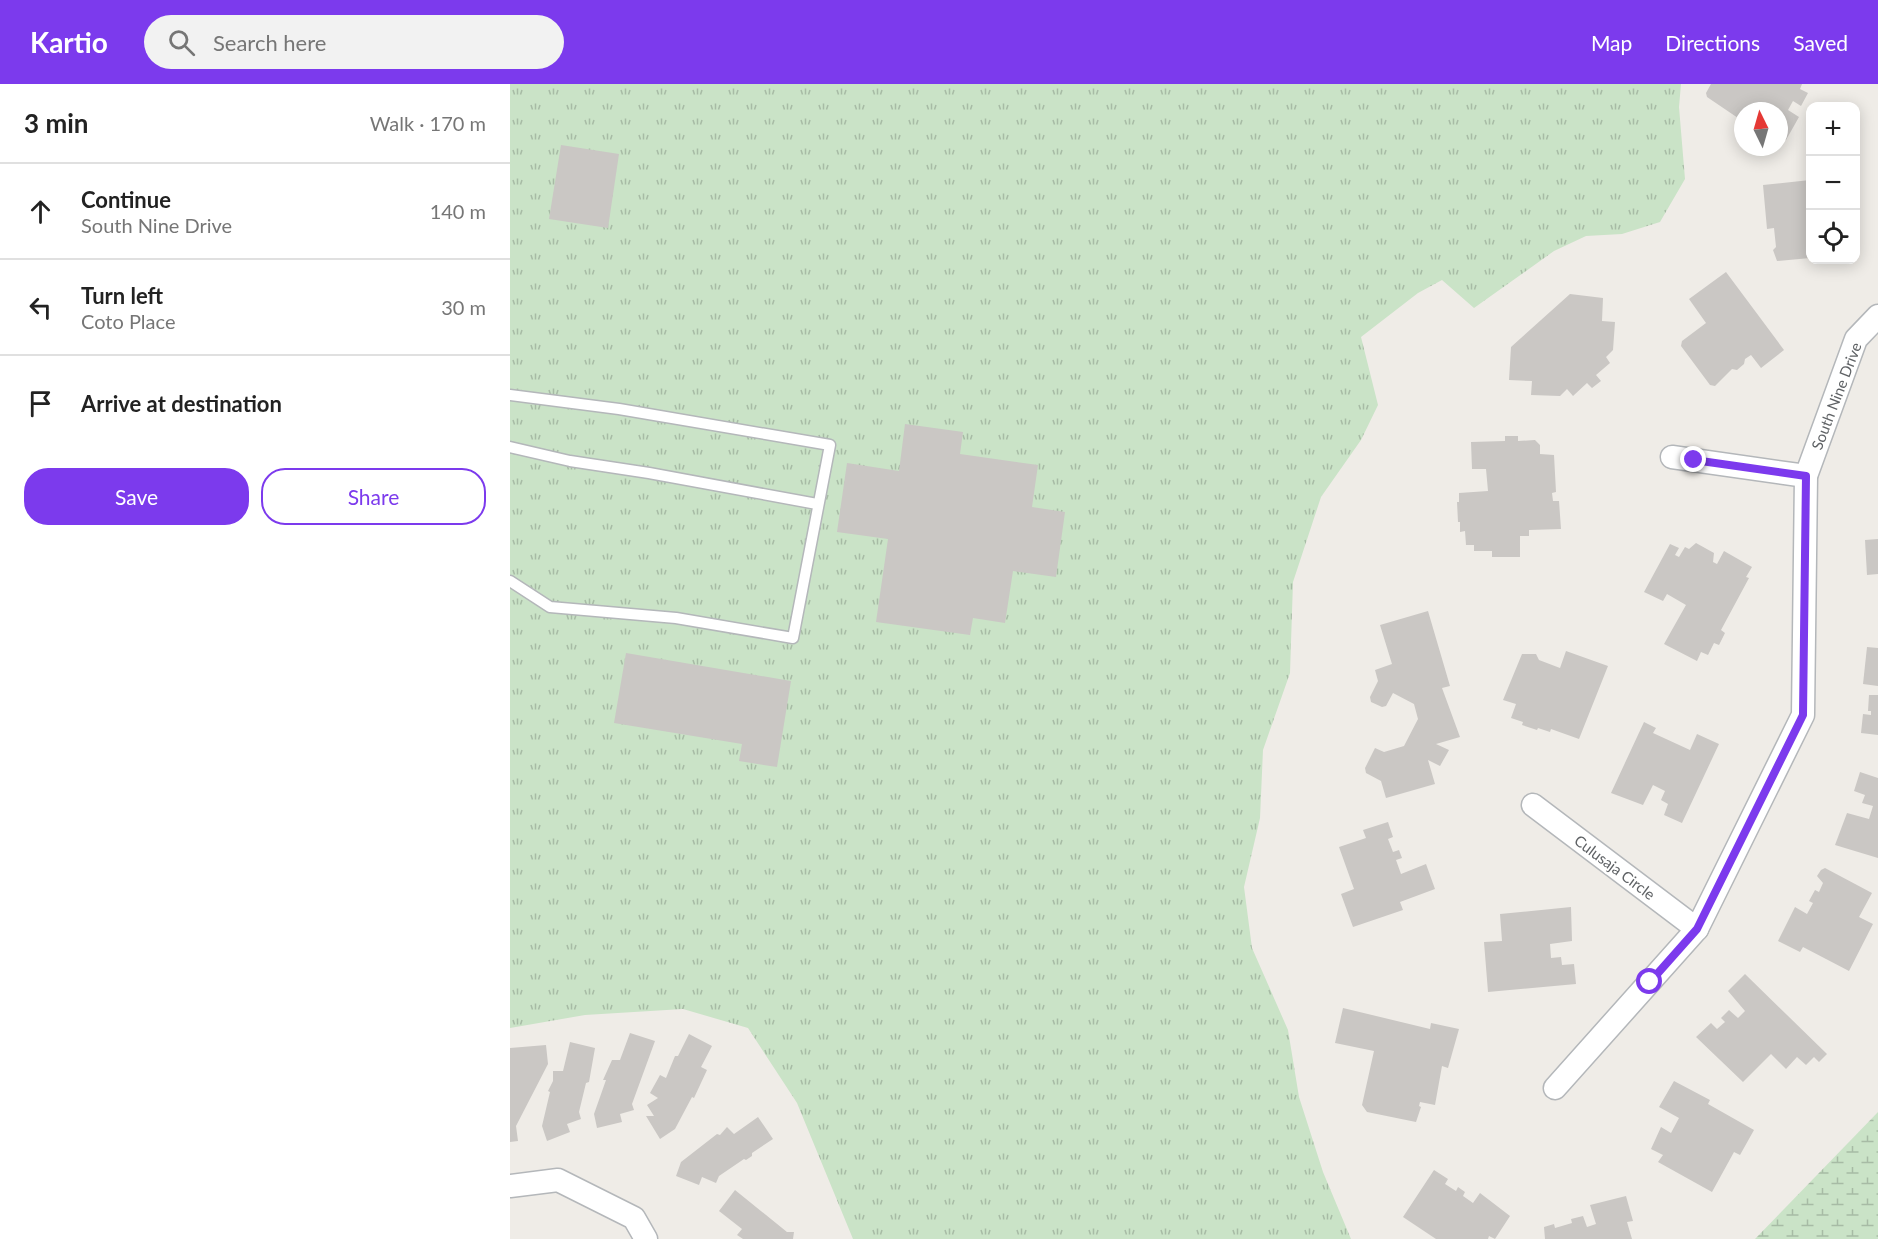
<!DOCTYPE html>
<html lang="en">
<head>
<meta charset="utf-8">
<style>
  :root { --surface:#fff; --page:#f2f2f2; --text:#222; --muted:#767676; --line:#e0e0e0; --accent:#7c3aed }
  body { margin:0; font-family:Lato,sans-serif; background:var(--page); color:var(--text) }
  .controls { position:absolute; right:18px; top:18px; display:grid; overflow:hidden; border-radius:12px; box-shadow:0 3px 15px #0003 }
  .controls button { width:54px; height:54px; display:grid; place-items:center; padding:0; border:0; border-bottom:2px solid var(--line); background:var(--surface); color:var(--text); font:30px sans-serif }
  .compass { position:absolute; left:1224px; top:18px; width:54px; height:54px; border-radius:50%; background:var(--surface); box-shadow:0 3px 15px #0003; rotate:355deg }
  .stop { position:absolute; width:18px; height:18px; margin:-14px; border:4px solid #7c3aed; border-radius:50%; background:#fff }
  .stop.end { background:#7c3aed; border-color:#fff; box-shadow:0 2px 6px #0008 }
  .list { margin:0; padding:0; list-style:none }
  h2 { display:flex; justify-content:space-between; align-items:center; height:78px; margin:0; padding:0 24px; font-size:26px }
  h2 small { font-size:20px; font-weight:400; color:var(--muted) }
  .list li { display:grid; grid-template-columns:39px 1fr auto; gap:18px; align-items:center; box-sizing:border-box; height:96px; padding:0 24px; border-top:2px solid var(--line) }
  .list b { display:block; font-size:22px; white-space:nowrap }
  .list p { margin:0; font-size:20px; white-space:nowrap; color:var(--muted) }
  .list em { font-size:20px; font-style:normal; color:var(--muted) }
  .actions { display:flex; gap:12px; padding:18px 24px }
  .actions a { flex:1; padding:14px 0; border:2px solid var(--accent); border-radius:24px; text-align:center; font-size:21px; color:var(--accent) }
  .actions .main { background:var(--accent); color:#fff }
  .icon { flex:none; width:33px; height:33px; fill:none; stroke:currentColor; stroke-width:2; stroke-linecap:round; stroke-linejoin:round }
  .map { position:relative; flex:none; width:1368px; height:1155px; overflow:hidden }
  header { display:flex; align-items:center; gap:36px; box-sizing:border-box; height:84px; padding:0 30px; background:var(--accent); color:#fff }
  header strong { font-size:28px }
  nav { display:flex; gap:33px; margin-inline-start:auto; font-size:21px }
  .search { width:420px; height:54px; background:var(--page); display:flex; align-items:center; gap:15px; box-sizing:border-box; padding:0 21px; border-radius:33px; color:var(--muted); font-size:22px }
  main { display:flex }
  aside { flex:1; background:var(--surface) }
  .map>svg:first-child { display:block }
  .grass { fill:url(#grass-tufts) }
  .wetland { fill:url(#wetland-marsh) }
  .building { fill:#cac7c4 }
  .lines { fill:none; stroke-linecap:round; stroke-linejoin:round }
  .service-casing { stroke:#b4b7ba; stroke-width:13 }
  .minor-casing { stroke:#b4b7ba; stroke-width:25 }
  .service { stroke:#fff; stroke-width:10 }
  .minor { stroke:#fff; stroke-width:22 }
  .route { stroke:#7c3aed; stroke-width:8 }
  .labels { text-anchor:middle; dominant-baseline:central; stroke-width:4.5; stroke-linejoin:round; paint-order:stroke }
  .street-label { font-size:15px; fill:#5f6265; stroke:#fff }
</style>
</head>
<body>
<header>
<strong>Kartio</strong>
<div class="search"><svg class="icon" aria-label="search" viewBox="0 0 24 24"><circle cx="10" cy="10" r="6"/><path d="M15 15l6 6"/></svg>Search here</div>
<nav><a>Map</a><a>Directions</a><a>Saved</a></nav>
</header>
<main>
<aside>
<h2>3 min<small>Walk · 170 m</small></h2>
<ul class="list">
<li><svg class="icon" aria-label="ahead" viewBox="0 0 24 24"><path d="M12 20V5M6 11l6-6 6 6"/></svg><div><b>Continue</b><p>South Nine Drive</p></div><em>140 m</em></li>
<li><svg class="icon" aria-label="left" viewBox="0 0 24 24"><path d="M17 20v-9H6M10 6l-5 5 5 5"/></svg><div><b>Turn left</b><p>Coto Place</p></div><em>30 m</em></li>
<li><svg class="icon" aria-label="arrive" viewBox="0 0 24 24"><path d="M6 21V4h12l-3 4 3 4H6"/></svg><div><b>Arrive at destination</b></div></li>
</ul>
<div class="actions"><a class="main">Save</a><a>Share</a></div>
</aside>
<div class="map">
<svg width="1368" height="1155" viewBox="0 0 1368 1155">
  <defs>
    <pattern id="grass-tufts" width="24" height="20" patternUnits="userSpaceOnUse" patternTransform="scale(1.5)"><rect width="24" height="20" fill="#cae3c7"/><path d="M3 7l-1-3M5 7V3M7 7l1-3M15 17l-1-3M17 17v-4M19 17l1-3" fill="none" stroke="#a7bba5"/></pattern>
    <pattern id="wetland-marsh" width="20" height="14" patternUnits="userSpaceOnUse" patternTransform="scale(1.5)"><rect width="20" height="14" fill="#cae3c7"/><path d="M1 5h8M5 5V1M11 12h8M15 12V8" fill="none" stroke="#a7bba5"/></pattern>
  </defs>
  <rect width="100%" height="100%" fill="#efece7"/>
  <polygon class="grass" points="0,0 1171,0 1169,23 1175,95 1150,138 1112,150 1076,152 1044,167 964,224 932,196 908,209 851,253 868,321 851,356 811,413 783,498 780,589 753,666 750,734 734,803 742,864 778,946 789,1013 813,1088 841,1155 343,1155 287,1019 238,944 173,925 75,931 0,944"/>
  <polygon class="wetland" points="1368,1028 1368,1155 1245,1155"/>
  <g class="building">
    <polygon points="1201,0 1292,0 1290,5 1298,9 1291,22 1283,17 1278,26 1289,33 1276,56 1269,52 1269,27 1233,27 1233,33 1229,31 1228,34 1197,13 1196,9"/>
    <polygon points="51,61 109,70 98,144 39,135"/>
    <polygon points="1300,96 1300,174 1267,177 1263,166 1266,163 1264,144 1257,145 1253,101"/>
    <polygon points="1216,188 1274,266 1251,284 1241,271 1235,275 1234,280 1227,286 1222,285 1205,302 1200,301 1171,262 1172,257 1196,239 1179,215"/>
    <polygon points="1060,210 1093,214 1092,237 1105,238 1103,266 1096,273 1100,279 1086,291 1091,297 1082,304 1077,299 1063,312 1057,305 1050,312 1021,311 1022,297 999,296 1001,263"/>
    <polygon points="395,340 453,348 450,370 528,381 522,423 555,428 546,493 503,487 495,539 463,534 460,551 366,538 378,455 327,448 337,379 389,387"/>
    <polygon points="995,352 1008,352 1008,357 1025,356 1030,361 1030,370 1044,371 1046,408 1042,409 1043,417 1049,417 1051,445 1019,446 1019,452 1010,452 1010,473 982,473 982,467 964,467 964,461 956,461 955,447 950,448 950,438 948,438 947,418 949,418 949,409 978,407 976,385 962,385 961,358 995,357"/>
    <polygon points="1368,455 1368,490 1357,491 1355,456"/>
    <polygon points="1186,459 1204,469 1203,478 1207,480 1214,467 1242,483 1236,493 1239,494 1211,546 1215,549 1209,561 1204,559 1198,571 1191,568 1187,577 1154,560 1176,521 1157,510 1153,517 1134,508 1160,460 1169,464 1165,471 1169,473 1175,463 1179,465"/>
    <polygon points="918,527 940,602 932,604 950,653 926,660 939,666 930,682 918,676 925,700 876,714 871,697 856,689 855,684 865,664 874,668 894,662 908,635 904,620 883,609 876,622 872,623 861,618 860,613 868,597 865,586 882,580 870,541"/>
    <polygon points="1357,563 1368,564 1368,602 1353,600"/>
    <polygon points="1056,567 1098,582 1069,655 1041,645 1040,648 1028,644 1027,646 1012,641 1013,638 1001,634 1006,620 993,616 1012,570 1026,570 1029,576 1050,584"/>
    <polygon points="116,569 281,597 267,683 229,677 232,660 104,639"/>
    <polygon points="1359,611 1368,611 1368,651 1351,649 1353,630 1361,631 1361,627 1358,627"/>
    <polygon points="1134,638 1146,644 1143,649 1180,666 1187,650 1209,660 1172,739 1154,731 1158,720 1151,716 1155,707 1143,701 1133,721 1101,709"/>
    <polygon points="1350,688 1368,694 1368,774 1325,761 1337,729 1359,735 1363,722 1352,719 1355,711 1344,707"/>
    <polygon points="878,738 883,753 878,755 883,768 889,766 892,774 886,776 891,790 916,780 925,805 890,818 893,826 843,843 831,810 844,805 829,763 856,754 853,746"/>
    <polygon points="1315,784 1362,809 1349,833 1363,840 1339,887 1293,863 1290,868 1268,857 1285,823 1297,830 1303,819 1299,817 1305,806 1309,808 1313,799 1307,792 1311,786"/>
    <polygon points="1061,823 1062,857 1040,860 1041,874 1051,873 1052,881 1064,880 1066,900 978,908 974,858 992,857 990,830"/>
    <polygon points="1235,890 1317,970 1309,978 1304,973 1296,981 1287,973 1276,985 1261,970 1233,998 1186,953 1201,939 1207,945 1215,938 1211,934 1219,926 1228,934 1235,927 1218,907"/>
    <polygon points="833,924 920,945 921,939 949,945 938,984 932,982 925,1021 910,1018 909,1022 911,1023 906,1038 857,1028 852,1021 864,967 825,959"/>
    <polygon points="120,949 145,957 122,1020 124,1026 110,1030 112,1038 87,1044 84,1030 96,996 93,996 102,976 110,976"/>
    <polygon points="179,950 202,962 191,983 197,986 184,1014 182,1013 165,1045 150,1055 136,1032 144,1032 137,1021 148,1014 140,1009 150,991 156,994 165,972 168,972"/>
    <polygon points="60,958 85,964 79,998 76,999 69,1028 71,1035 57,1040 60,1048 37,1057 32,1042 40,1008 38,1007 43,997 43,987 53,987"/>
    <polygon points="36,961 38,980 6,1042 8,1057 0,1058 0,964"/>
    <polygon points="1164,997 1200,1016 1198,1020 1244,1046 1230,1071 1224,1068 1202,1108 1148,1078 1153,1071 1141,1065 1151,1043 1161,1049 1169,1034 1149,1023"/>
    <polygon points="248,1033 263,1055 242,1069 242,1072 236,1076 234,1075 209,1092 206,1099 192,1093 189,1101 166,1092 171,1078 207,1050 210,1051 217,1043 224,1050"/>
    <polygon points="924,1086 938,1095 935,1100 946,1107 948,1103 955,1108 953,1112 963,1119 970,1109 1000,1132 985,1155 979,1152 978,1155 926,1155 893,1133"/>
    <polygon points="225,1106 277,1148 284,1148 283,1155 233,1155 227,1151 232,1145 209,1127"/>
    <polygon points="1116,1112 1123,1137 1117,1138 1122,1155 1035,1155 1034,1143 1044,1140 1045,1144 1062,1139 1061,1135 1073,1132 1077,1143 1086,1140 1080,1121"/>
  </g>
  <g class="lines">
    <g class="service-casing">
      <g id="service">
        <polyline points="0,311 109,325 320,361 283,554 166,534 40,523 0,497"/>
        <polyline points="0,363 60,377 139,389 307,420"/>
      </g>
    </g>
    <g class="minor-casing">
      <g id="minor">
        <polyline points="1162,373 1296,392"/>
        <polyline points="1023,721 1187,845"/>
        <polyline points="1045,1004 1187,845 1293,631 1296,392 1346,255 1368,232"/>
        <polyline points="0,1102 48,1096 124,1134 136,1155"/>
      </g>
    </g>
    <use href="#service" class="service"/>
    <use href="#minor" class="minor"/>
  </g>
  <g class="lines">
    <polyline class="route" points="1140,898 1187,845 1293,631 1296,392 1184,376"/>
  </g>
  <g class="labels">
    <g class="street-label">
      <text transform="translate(1326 312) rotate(-69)">South Nine Drive</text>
      <text transform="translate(1105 783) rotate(37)">Culusaja Circle</text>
    </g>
  </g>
</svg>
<div class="controls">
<button>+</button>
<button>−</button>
<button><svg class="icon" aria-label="locate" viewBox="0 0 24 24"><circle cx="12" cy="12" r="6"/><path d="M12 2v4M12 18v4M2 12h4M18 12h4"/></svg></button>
</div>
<svg class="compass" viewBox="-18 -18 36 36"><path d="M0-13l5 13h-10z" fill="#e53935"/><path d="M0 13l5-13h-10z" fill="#767676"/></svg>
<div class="stop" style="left:1140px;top:898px"></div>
<div class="stop end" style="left:1184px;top:376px"></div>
</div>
</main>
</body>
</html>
